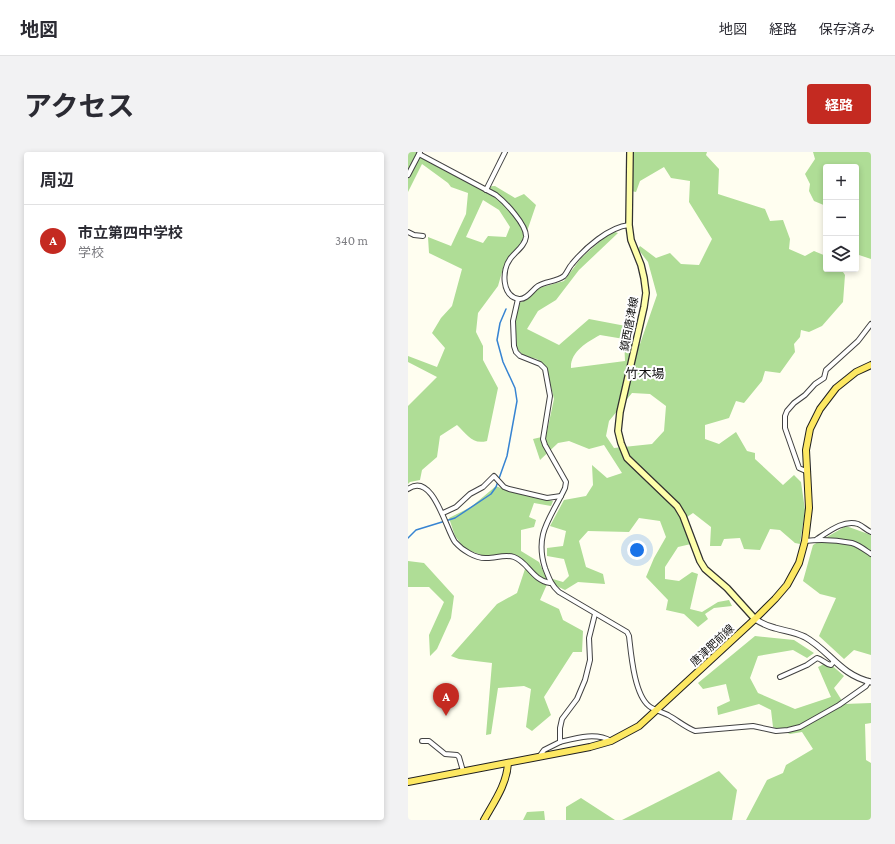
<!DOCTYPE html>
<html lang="ja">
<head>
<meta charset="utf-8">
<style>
  :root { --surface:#fff; --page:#f2f2f3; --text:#2b2b33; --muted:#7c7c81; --line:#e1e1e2; --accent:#c42a21 }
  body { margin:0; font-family:"Crimson Pro","Noto Sans JP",serif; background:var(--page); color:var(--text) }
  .controls { position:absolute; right:12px; top:12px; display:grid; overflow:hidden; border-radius:4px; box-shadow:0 2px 6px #0003 }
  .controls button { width:36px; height:36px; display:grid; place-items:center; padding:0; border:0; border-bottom:1px solid var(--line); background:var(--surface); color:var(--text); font:20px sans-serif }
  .you { position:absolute; left:229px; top:398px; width:14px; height:14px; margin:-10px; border:3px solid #fff; border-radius:50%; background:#1a73e8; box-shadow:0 0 0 6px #1a73e833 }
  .badge { display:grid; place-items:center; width:26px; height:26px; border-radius:50%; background:var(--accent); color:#fff; font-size:13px; font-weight:700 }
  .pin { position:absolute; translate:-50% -33px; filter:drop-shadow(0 1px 2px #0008) }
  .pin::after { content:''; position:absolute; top:21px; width:14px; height:12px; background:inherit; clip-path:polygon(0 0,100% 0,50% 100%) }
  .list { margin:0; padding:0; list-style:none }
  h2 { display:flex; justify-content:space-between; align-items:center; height:52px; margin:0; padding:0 16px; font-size:17px }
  h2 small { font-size:13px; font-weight:400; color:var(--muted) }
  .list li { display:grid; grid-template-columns:26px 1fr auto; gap:12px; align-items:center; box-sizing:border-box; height:72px; padding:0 16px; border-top:1px solid var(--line) }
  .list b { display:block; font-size:15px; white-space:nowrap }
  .list p { margin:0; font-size:13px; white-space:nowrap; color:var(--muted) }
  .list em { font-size:13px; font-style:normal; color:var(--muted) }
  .icon { flex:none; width:22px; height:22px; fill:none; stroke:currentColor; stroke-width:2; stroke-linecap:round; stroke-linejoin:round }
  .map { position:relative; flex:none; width:463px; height:668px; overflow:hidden; border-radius:4px }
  header { display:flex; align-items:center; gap:24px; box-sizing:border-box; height:56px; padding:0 20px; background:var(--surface); border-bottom:1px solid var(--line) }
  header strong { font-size:19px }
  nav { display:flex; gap:22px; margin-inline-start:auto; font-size:14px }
  .intro { display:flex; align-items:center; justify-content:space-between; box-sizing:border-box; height:96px; padding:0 24px }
  h1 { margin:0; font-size:28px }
  .button { padding:10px 18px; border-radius:4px; background:var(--accent); color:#fff; font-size:14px; font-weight:700 }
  main { display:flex; gap:24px; padding:0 24px }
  aside { flex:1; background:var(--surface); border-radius:4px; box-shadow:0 2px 6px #0003 }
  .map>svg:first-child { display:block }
  .forest { fill:#afdd96; fill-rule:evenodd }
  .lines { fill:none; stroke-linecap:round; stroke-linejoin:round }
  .stream { stroke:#3784d2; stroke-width:1.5 }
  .minor-casing { stroke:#424242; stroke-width:6 }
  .tertiary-casing { stroke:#424242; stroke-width:7 }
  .secondary-casing { stroke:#313131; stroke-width:8 }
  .primary-casing { stroke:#202020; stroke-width:8 }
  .minor { stroke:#fff; stroke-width:4 }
  .tertiary { stroke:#fff; stroke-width:5 }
  .secondary { stroke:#ffffab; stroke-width:5.5 }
  .primary { stroke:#fde862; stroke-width:6 }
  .labels { text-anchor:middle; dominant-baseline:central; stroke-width:4; stroke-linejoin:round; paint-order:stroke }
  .street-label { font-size:11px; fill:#0f0f0f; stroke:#fff }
  .quarter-label { font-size:13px; fill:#0f0f0f; stroke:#fff }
</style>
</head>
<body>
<header>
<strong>地図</strong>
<nav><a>地図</a><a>経路</a><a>保存済み</a></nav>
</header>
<div class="intro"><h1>アクセス</h1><a class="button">経路</a></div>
<main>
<aside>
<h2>周辺<small></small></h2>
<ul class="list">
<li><span class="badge">A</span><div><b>市立第四中学校</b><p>学校</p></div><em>340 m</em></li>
</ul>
</aside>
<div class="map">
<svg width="463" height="668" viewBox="0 0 463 668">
  <rect width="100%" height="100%" fill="#fffef0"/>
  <g class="forest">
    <path d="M 0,0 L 10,0 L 71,35 L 87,34 L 107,46 L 116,42 L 128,53 L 114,94 L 96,113 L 90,134 L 70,161 L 68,180 L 75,194 L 75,208 L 90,236 L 79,289 C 64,293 59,282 49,273 L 32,284 L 29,305 L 14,318 L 12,328 L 2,330 L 0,332 L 0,254 L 29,225 L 0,210 L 0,204 L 29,215 L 37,196 L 24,181 L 33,166 L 44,154 L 54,117 L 21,101 L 20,85 L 43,94 L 58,62 L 60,41 L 43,35 L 40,31 L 14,12 L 0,40 ZM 75,48 L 91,58 L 102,75 L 98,85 L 80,84 L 75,91 L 58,85 Z"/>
    <path d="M 224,0 L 299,0 L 298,3 L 311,17 L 310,42 L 357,57 L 362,69 L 375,68 L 382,87 L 381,97 L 397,104 L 406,99 L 418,104 L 418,117 L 433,117 L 437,123 L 435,150 L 414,174 L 401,180 L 393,178 L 392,185 L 386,192 L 387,200 L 372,221 L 357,219 L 354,229 L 336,251 L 328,249 L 321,266 L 297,273 L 297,287 L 311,292 L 328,280 L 339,299 L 347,301 L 347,307 L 375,333 L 386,323 L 393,330 L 397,358 L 392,392 L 387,391 L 372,378 L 362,377 L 352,398 L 336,397 L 332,386 L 316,387 L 313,394 L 302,394 L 303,375 L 285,361 L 276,367 L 283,392 L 270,395 L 257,415 L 257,427 L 271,429 L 284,420 L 290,422 L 282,457 L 294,460 L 310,450 L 321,448 L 324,454 L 306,456 L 297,462 L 300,467 L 290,475 L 276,462 L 258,458 L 260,448 L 238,425 L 246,406 L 258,385 L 252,369 L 231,366 L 221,380 L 180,379 L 171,389 L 178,415 L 195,422 L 197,432 L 170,430 L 157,438 L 140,430 L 132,448 L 151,457 L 155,468 L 175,479 L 174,500 L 165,500 L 136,545 L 143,563 L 124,579 L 118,575 L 123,537 L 116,534 L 90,536 L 83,582 L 78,583 L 84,511 L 51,507 L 43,504 L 89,452 L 109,441 L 119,411 L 106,402 L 76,404 L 57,397 L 47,384 L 41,366 L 63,355 L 88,334 L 100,339 L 145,349 L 143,354 L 126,351 L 121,365 L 128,368 L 126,375 L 113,378 L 113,399 L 131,410 L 138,425 L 155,430 L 161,424 L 156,407 L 139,404 L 139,396 L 155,394 L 158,379 L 142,374 L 156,348 L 178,344 L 185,333 L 184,313 L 199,326 L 214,321 L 196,293 L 181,297 L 161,289 L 150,291 L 132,308 L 125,287 L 138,284 L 146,247 L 138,215 L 129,207 L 116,204 L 109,197 L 107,168 L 111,151 L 120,147 L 131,136 L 156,129 L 173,106 L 204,79 L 210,81 L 171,118 L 148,148 L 130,159 L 119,177 L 151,193 L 181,167 L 223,175 L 224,191 L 232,192 L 249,143 L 240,110 L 230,97 L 232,94 L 248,106 L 262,101 L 273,112 L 291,113 L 304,87 L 281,50 L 282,29 L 263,26 L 256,15 L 232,29 L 228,40 L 223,39 ZM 192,183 L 216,187 L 217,209 L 163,216 C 162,200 179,190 192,183 ZM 224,241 L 242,242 L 258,254 L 256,279 L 244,292 L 206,296 L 198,284 L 201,269 Z"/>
    <polygon points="405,0 463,0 463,107 448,102 448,15 418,15 418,54 406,49 401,39 402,32 397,22 407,7"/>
    <polygon points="438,374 463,383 463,503 446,498 436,507 411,484 428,446 412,442 395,429 405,393"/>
    <polygon points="0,409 16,411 46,444 43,466 29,497 22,504 21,483 36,450 21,435 0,435"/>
    <polygon points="347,484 386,488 406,501 399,506 385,498 350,504 342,526 350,541 387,557 423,545 410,515 420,510 436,524 426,536 436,552 463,551 463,571 457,572 458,608 463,611 463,668 338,668 359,628 375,621 378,613 405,597 394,580 382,582 365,575 363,558 351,552 310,563 309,555 322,549 318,532 295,537 290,531"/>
    <polygon points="311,619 329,638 324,668 214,668"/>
    <polygon points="173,646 207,668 208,668 158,668 158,655"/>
    <polygon points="136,659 137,668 115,668 119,660"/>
  </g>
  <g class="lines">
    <polyline class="stream" points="0,386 8,378 47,366 83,342 88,335 99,304 109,249 107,236 95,210 89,188 92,171 98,157"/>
    <g class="minor-casing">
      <g id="minor">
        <path d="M 11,2 L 88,43 C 97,50 119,73 118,85 C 117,94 107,100 102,107 C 94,118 93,144 111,147 C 119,148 124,138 130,134 C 138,129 148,130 156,124 C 159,121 161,115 164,112 C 177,96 201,75 221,73"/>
        <polyline points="0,23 12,0"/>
        <polyline points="78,38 97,0"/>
        <polyline points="0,80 6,83 15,84"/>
        <path d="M 110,147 L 105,169 L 106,194 L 108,200 L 112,204 L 132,212 L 137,217 L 142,244 L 135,287 L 137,293 L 158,330 L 157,336 C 143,366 126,381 137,416 C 141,426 143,433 151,440 L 219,480 L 221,484 C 223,501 226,542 241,554 C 246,558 254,560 260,563 C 269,568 277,575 287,579 L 345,574 L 368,579 L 380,578 L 392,575 L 431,553 L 458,534 L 461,529"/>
        <polyline points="400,320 391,316 377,276 377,264 379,259 386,251 397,243 407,232 416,226 418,218 450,189 463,172"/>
        <path d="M 0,337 C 25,319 38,378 47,390 C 54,398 68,407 79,406 C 88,406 97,402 106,405 C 120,410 124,428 142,431"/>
        <polyline points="35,361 48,355 62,342 75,335 86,324 96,335 101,337 139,346 153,344"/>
        <path d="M 409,387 C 420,380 436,367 450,372 C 455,374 458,378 463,380"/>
        <path d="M 397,389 C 412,387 429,388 444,391 C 451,393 457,398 463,402"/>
        <path d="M 372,525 L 399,513 L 409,506 C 414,507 417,512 423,513 L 426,509"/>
        <polyline points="14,589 21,589 37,602 49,603 51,605 55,619"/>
        <path d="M 152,590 C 168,586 188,580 203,589"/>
        <polyline points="131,605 136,598 152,590 152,576 154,567 169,547 177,528 182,508 181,486 187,462"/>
      </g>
    </g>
    <g class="tertiary-casing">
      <path id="tertiary" d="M 347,467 C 353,471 359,474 367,476 C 377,479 387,480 397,485 C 422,499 432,523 463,530"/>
    </g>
    <g class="secondary-casing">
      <polyline id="secondary" points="222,0 221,73 223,88 233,113 236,126 238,141 236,155 212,260 210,279 213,291 219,306 269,354 275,364 292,409 297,417 319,436 347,467"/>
    </g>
    <g class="primary-casing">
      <g id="primary">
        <polyline points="0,630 182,595 203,589 231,574 347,467 367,447 379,433 391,411 397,389 401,356 398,298 402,277 412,257 428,236 448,220 463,213"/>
        <path d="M 76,668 C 86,650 99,632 100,611"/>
      </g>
    </g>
    <use href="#minor" class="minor"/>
    <use href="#tertiary" class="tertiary"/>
    <use href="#secondary" class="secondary"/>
    <use href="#primary" class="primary"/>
  </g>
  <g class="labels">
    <g class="street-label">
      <text transform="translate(221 172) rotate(-79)">鎮西唐津線</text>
      <text transform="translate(304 493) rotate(-43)">唐津肥前線</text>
    </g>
    <g class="quarter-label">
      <text x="237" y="221">竹木場</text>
    </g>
  </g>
</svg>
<div class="controls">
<button>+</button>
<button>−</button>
<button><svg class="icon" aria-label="layers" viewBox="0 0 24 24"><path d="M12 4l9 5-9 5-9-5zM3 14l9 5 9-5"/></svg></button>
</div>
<div class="you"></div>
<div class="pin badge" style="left:38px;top:564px">A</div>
</div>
</main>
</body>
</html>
